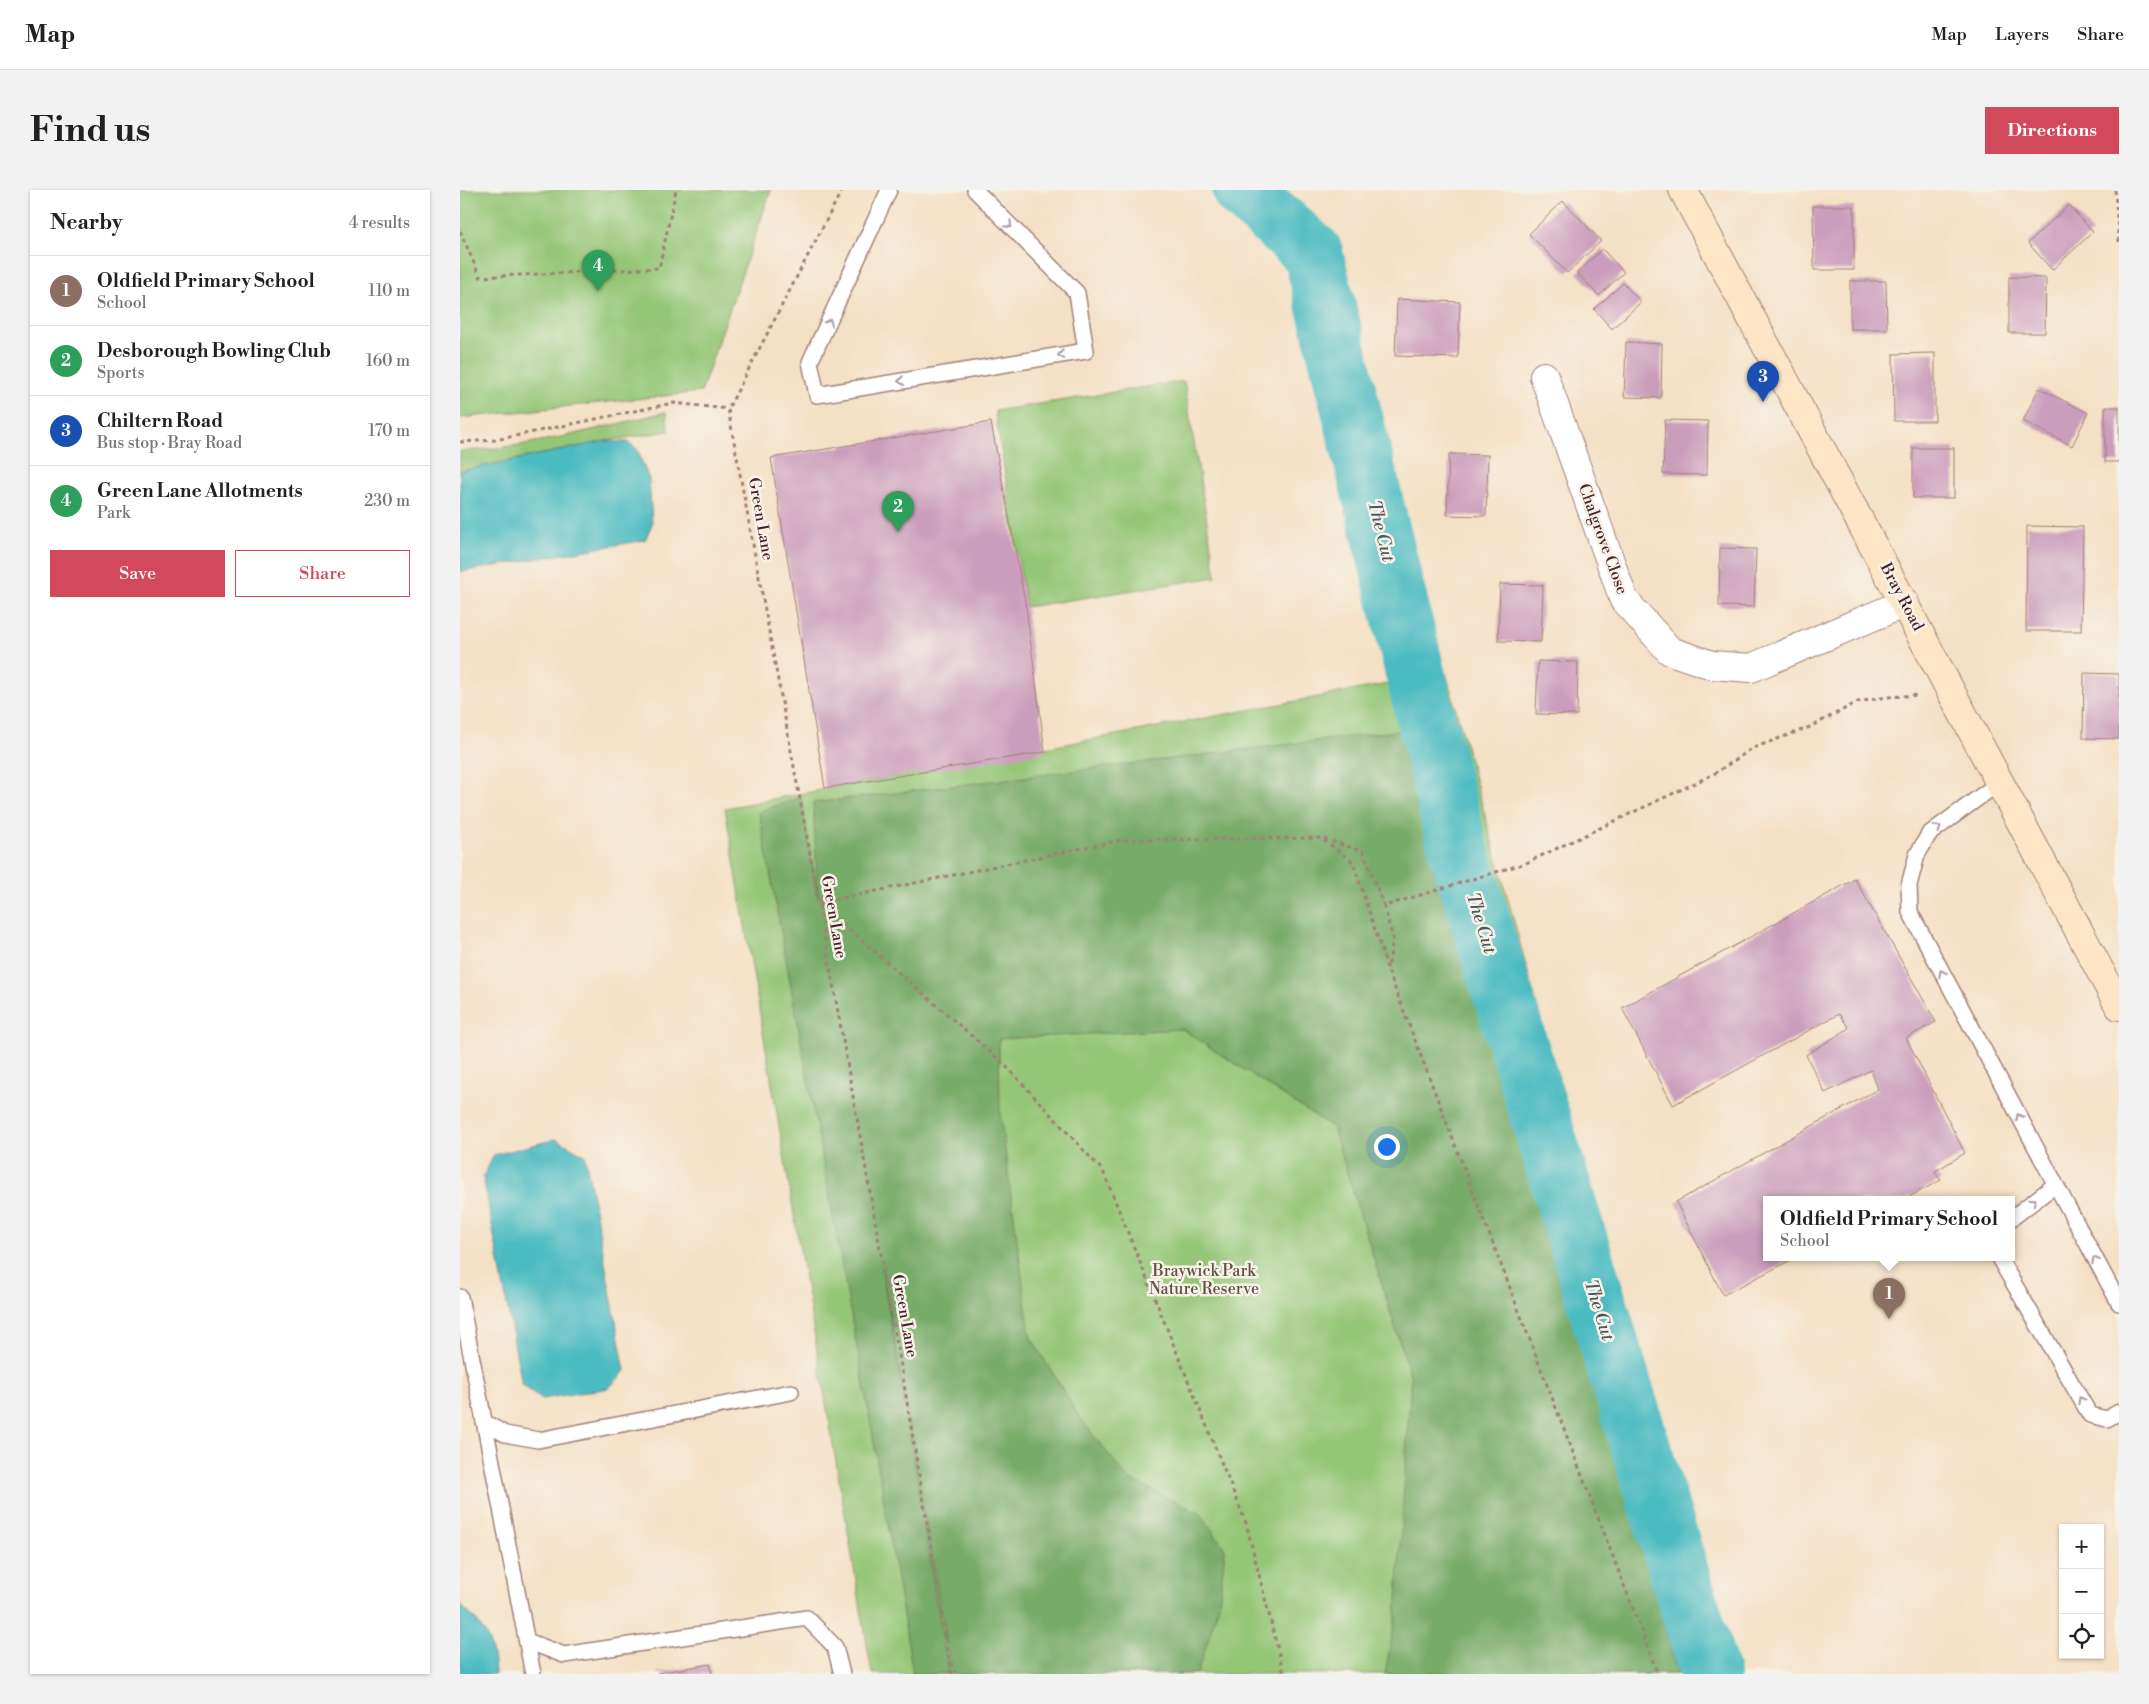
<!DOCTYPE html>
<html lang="en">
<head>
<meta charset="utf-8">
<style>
  :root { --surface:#fff; --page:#f2f2f2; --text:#202124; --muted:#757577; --line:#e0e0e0; --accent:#d1495b }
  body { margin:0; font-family:"Libre Bodoni",serif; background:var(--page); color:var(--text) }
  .controls { position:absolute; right:15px; bottom:15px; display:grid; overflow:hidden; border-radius:0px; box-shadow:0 1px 4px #0004 }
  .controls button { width:45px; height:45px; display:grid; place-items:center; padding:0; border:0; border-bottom:1px solid var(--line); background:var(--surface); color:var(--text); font:25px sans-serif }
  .you { position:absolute; left:926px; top:956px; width:18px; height:18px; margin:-12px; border:4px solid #fff; border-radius:50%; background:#1a73e8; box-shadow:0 0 0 8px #1a73e833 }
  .badge { display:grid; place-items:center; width:32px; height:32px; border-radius:50%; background:var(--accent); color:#fff; font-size:16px; font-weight:700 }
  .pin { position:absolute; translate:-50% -41px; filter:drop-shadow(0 1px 2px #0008) }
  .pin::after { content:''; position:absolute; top:26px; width:18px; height:15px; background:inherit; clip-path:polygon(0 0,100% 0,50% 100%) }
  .popup { position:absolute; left:1303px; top:1006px; width:252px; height:65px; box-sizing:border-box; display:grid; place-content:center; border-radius:0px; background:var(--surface); filter:drop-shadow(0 1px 4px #0005); font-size:16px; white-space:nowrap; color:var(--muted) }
  .popup b { font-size:19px; color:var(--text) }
  .popup::after { content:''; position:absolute; left:50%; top:100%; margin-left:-10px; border:10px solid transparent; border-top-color:var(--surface) }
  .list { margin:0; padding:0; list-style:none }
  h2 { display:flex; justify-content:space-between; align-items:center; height:65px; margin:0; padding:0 20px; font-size:21px }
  h2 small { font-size:16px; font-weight:400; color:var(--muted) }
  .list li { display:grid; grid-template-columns:32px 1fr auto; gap:15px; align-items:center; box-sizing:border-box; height:70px; padding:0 20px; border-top:1px solid var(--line) }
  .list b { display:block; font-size:19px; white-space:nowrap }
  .list p { margin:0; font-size:16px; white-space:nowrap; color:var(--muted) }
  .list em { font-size:16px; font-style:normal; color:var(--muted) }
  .actions { display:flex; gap:10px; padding:15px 20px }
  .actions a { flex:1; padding:11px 0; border:1px solid var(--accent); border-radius:0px; text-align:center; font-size:18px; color:var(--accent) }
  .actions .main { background:var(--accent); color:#fff }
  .icon { flex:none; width:28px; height:28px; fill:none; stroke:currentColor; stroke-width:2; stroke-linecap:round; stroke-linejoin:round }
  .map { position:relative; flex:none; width:1659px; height:1484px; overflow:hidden; border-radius:0px }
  header { display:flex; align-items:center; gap:30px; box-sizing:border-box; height:70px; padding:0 25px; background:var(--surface); border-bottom:1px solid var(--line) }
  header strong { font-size:24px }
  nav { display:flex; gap:28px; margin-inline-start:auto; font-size:18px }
  .intro { display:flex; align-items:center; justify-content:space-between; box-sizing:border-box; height:120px; padding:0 30px }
  h1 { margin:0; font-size:35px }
  .button { padding:12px 22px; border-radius:0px; background:var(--accent); color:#fff; font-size:18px; font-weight:700 }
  main { display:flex; gap:30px; padding:0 30px }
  aside { flex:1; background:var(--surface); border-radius:0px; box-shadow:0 1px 4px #0004 }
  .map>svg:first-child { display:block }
  .green { fill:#94c677; stroke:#6f7251 }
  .forest { fill:#77ab68; stroke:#60654a }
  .water { fill:#4cbbc2; stroke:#4b6d76 }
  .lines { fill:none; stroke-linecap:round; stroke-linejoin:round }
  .river { stroke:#4cbbc2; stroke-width:60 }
  .building { fill:#cb9dbc }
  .service-casing { stroke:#9f8078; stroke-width:18 }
  .minor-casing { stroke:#9f8078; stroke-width:30 }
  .secondary-casing { stroke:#9f8078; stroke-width:30 }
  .path { stroke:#9f8078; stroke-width:3; stroke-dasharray:4 4; stroke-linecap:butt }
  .service { stroke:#fff; stroke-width:15 }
  .minor { stroke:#fff; stroke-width:28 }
  .secondary { stroke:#fde5c5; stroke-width:28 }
  .oneway { stroke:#ae9aa0 }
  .labels { text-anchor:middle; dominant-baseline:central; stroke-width:5; stroke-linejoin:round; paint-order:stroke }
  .street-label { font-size:16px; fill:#4a1f2b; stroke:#f7f3e8 }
  .park-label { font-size:16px; fill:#605142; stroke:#f7f3e8 }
  .water-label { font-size:18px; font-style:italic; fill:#4b5660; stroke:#f7f3e8 }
</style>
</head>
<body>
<header>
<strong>Map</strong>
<nav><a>Map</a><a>Layers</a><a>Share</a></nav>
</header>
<div class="intro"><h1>Find us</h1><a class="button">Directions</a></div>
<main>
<aside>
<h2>Nearby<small>4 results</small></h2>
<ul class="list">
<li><span class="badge" style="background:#8d6e63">1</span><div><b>Oldfield Primary School</b><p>School</p></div><em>110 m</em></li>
<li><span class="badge" style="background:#2e9e5b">2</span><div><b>Desborough Bowling Club</b><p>Sports</p></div><em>160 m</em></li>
<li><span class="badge" style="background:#1a4fb4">3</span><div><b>Chiltern Road</b><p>Bus stop · Bray Road</p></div><em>170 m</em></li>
<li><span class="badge" style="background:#2e9e5b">4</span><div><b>Green Lane Allotments</b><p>Park</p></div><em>230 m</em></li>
</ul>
<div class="actions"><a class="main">Save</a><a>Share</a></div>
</aside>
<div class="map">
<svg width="1659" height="1484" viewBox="0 0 1659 1484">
  <rect width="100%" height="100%" fill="#f7f3e8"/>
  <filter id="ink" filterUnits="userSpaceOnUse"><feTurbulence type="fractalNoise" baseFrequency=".02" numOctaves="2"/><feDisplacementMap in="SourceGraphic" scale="10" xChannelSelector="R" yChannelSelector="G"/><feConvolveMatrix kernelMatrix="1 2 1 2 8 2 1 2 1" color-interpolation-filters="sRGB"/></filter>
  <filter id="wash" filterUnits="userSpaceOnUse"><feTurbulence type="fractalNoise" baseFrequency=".0096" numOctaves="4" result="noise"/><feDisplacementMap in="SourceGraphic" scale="20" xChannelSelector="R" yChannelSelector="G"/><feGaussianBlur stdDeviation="1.12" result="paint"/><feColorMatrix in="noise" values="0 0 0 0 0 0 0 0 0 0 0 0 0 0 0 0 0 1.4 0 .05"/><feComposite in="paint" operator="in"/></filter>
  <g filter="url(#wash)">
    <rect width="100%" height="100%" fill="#f4e0c4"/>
    <g class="green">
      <polygon points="0,0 311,0 241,202 0,228"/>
      <polygon points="724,191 756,387 566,417 535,221"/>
      <path d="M 206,222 L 209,241 L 146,251 L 0,281 L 0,261 C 70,258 138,238 206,222 Z"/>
      <polygon points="986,483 1260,1484 412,1484 265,618"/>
    </g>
    <polygon class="forest" points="952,539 1218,1484 925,1484 936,1424 951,1188 873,938 722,839 539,849 540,923 570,1146 620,1228 667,1288 741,1324 765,1359 759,1415 737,1484 492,1484 422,1078 489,1484 453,1484 410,1229 299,622 341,607 358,707 353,613"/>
    <g class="water">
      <polygon points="146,251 168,252 177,259 189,289 192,334 185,350 0,382 0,281"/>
      <polygon points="96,949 125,965 165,1181 149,1198 82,1209 62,1195 23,987 34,965"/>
      <path d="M 0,1416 C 24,1433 34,1455 35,1484 L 0,1484 Z"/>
    </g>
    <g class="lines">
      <polyline class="river" points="782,0 853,63 996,651 1250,1484"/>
    </g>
    <g id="blocks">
      <g class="building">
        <polygon points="1103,11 1141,51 1107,83 1069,44"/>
        <polygon points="1609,15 1633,42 1592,80 1568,53"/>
        <polygon points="1353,16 1394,16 1394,80 1354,80"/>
        <polygon points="1142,59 1164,82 1139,106 1117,83"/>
        <polygon points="1549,87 1586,88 1585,143 1549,143"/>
        <polygon points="1390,91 1426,91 1427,139 1390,139"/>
        <polygon points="1163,93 1181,112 1152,139 1134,119"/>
        <polygon points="937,109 1000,112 998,168 935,166"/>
        <polygon points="1166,152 1202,154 1201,208 1164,207"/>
        <polygon points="1475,163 1475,231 1434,231 1433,164"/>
        <polygon points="1579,198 1628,223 1612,256 1563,231"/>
        <rect x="1645" y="217" width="14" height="55"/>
        <polygon points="1205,230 1248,231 1247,285 1203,284"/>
        <polygon points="531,232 566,417 585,562 365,598 311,268"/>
        <rect x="1453" y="258" width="41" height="50"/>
        <polygon points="989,264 1028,265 1026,326 987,325"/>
        <polygon points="1567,336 1623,337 1621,441 1566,441"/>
        <polygon points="1260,358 1296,359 1294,417 1259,416"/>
        <polygon points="1040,394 1083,395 1081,452 1038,451"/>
        <polygon points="1078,471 1118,472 1117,525 1076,524"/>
        <polygon points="1624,483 1659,484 1659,549 1623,548"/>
        <polygon points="1395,689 1476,832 1446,848 1505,963 1474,982 1481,990 1443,1010 1306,1010 1306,1068 1335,1068 1263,1105 1216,1012 1418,899 1411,880 1365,903 1346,865 1389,838 1379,824 1213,915 1162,818"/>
        <polygon points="250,1474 252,1484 197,1484 197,1483"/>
      </g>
    </g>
  </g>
  <g filter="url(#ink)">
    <use href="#blocks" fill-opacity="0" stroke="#9f8078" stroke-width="1"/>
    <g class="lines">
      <g class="service-casing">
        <g id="service">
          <polyline points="429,0 350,172 357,205 626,161 617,103 515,0"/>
          <polyline points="1540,592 1469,644 1457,665 1449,695 1450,722 1659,1113"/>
          <polyline points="1552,1028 1595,995"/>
          <polyline points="1539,1068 1630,1225 1647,1229 1659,1222"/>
          <polyline points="0,1107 73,1484"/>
          <polyline points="24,1232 45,1244 78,1250 331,1202"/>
          <polyline points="67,1451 104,1465 347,1428 375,1457 382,1484"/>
        </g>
      </g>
      <g class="minor-casing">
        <polyline id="minor" points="1084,186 1164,410 1210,461 1252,475 1291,478 1445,413"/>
      </g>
      <g class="secondary-casing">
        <polyline id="secondary" points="1223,0 1659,816"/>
      </g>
      <g class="path">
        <polyline points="382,0 268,219 348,653 442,1182 492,1484"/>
        <polyline points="1655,0 1659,52"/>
        <polyline points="0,41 20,87 199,78 216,0"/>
        <polyline points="0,252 35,250 213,213 268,219"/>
        <polyline points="864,649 903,661 924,716 1066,673 1254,584 1293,558 1350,537 1398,512 1427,507 1458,505"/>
        <polyline points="359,713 661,650 861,648 893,672 928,780 1198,1484"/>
        <polyline points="359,713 545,875 643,981 786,1333 824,1484"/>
        <polyline points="924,716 933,749 928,779"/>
      </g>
      <use href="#service" class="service"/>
      <use href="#minor" class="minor"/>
      <use href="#secondary" class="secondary"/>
    </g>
    <defs><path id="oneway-chevron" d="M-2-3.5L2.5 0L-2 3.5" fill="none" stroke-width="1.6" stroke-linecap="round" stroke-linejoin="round" transform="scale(1.25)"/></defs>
    <g class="oneway">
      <use href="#oneway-chevron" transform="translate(549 35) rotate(45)"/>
      <use href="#oneway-chevron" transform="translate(369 132) rotate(-66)"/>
      <use href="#oneway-chevron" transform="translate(601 165) rotate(171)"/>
      <use href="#oneway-chevron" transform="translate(441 191) rotate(171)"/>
      <use href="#oneway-chevron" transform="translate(1478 638) rotate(-36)"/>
      <use href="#oneway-chevron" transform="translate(1482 783) rotate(-118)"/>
      <use href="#oneway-chevron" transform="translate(1559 927) rotate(-118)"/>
      <use href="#oneway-chevron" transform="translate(1573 1011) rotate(-36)"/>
      <use href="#oneway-chevron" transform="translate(1635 1070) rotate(-118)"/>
      <use href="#oneway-chevron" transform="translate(1621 1210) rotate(-120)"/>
    </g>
  </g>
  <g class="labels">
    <g class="street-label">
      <text transform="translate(301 329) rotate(80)">Green Lane</text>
      <text transform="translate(1143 349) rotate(70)">Chalgrove Close</text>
      <text transform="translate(1442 407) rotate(62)">Bray Road</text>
      <text transform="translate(374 727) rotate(80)">Green Lane</text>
      <text transform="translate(445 1126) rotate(80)">Green Lane</text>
    </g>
    <g class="park-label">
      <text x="744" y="1081">Braywick Park<tspan x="744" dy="18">Nature Reserve</tspan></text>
    </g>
    <g class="water-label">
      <text transform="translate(921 341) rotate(76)">The Cut</text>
      <text transform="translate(1021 733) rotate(73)">The Cut</text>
      <text transform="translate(1139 1120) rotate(73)">The Cut</text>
    </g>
  </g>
</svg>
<div class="controls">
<button>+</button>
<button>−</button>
<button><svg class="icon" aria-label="locate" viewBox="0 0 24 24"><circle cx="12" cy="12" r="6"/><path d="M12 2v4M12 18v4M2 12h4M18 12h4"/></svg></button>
</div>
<div class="you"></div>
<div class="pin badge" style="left:1429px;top:1129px;background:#8d6e63">1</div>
<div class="popup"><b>Oldfield Primary School</b>School</div>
<div class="pin badge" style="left:438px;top:342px;background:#2e9e5b">2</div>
<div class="pin badge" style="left:1303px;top:212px;background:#1a4fb4">3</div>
<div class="pin badge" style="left:138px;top:101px;background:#2e9e5b">4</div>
</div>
</main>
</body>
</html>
